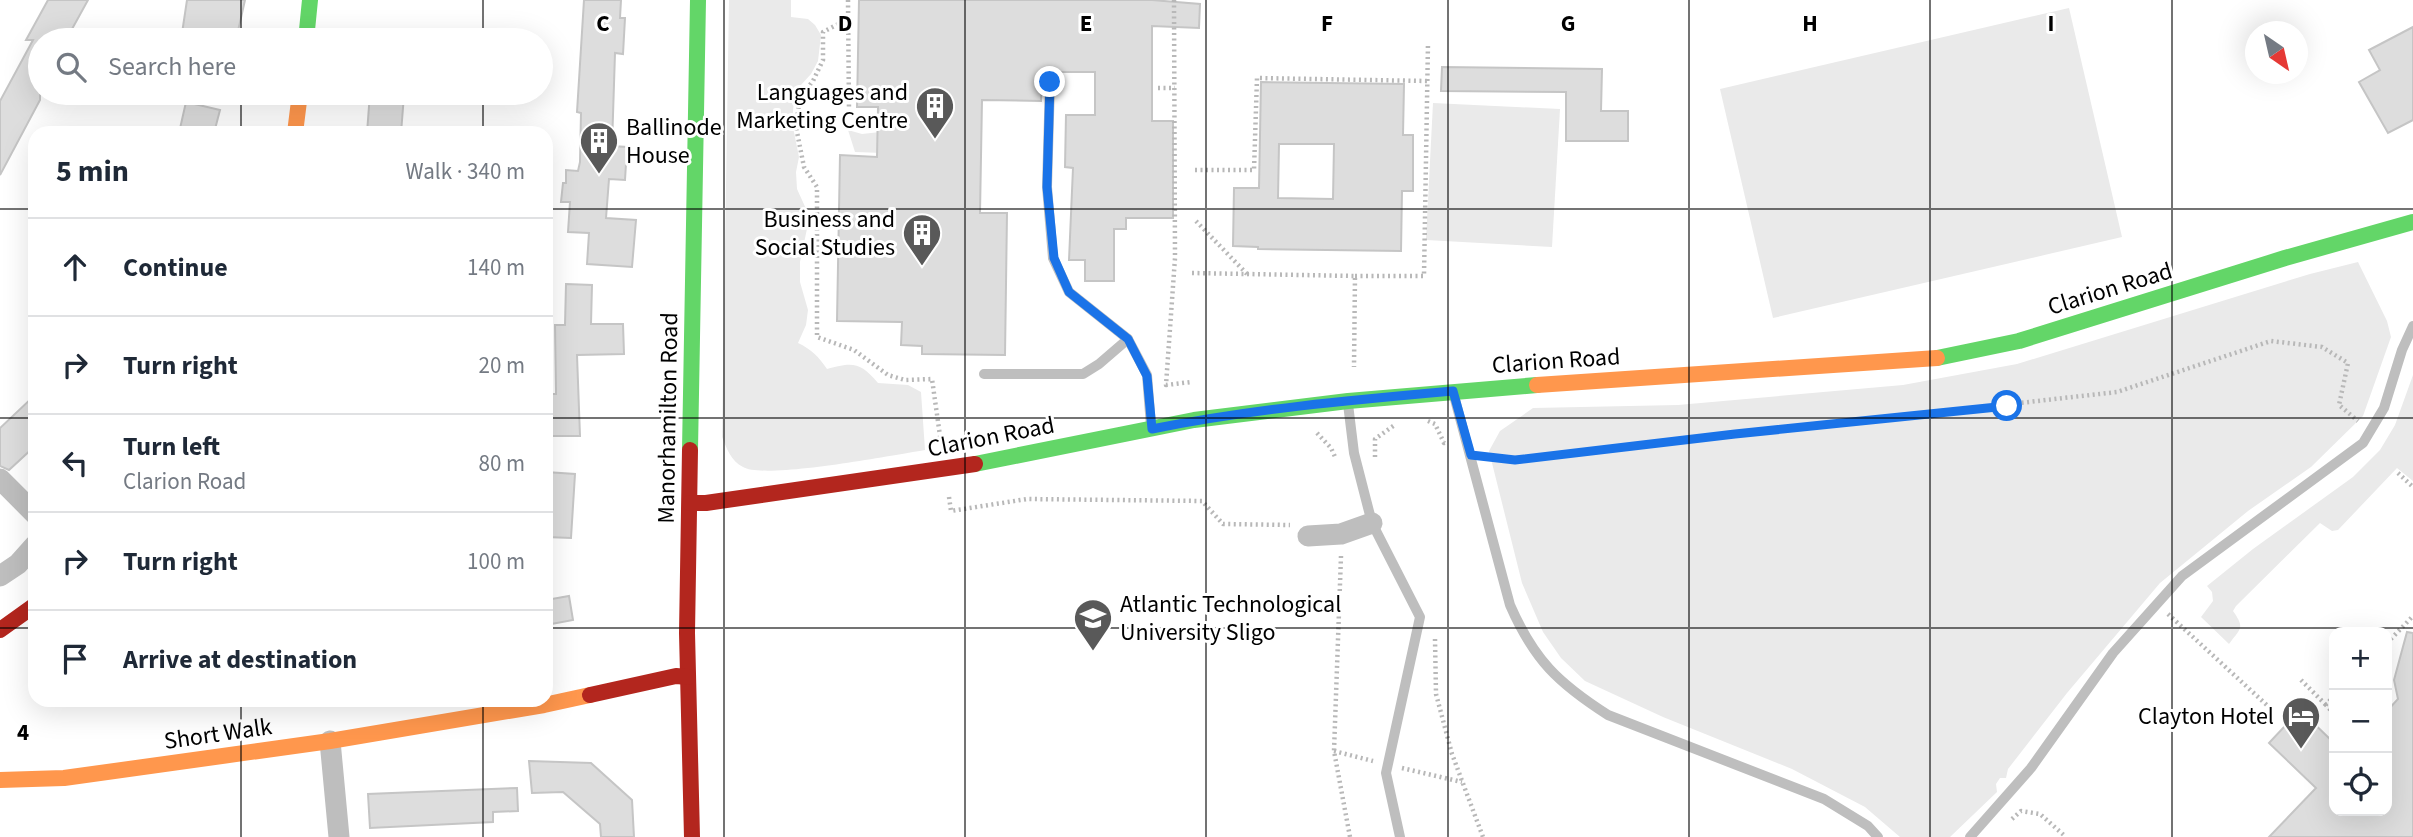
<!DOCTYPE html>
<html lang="en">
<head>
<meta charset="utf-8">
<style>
  :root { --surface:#fff; --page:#f6f6f7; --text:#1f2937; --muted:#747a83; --line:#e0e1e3 }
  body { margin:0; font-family:"Source Sans 3",sans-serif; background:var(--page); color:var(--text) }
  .controls { position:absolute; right:21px; bottom:21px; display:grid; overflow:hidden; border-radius:14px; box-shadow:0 7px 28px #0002 }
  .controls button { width:63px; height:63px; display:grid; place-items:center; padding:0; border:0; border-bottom:2px solid var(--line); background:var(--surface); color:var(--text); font:35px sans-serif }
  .compass { position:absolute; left:2245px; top:21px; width:63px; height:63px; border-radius:50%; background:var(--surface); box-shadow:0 7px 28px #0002; rotate:146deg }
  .stop { position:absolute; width:21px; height:21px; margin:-16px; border:5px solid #1a73e8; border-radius:50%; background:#fff }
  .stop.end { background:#1a73e8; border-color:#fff; box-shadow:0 2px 7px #0008 }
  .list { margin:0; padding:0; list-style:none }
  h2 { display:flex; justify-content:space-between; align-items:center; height:91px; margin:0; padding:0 28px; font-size:30px }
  h2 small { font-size:23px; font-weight:400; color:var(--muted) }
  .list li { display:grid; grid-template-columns:46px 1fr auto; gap:21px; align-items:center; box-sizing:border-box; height:98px; padding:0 28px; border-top:2px solid var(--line) }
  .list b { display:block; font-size:26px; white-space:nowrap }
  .list p { margin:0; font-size:23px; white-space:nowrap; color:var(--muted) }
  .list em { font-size:23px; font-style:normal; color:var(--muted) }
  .icon { flex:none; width:38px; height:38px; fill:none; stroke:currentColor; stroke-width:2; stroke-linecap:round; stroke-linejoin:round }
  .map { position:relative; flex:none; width:2413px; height:837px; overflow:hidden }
  .search { position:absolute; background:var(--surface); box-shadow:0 7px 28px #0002; left:28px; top:28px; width:525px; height:77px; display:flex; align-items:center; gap:18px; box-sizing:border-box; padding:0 24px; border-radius:38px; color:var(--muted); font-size:26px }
  .panel { position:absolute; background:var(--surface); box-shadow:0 7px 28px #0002; left:28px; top:126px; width:525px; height:581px; border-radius:21px }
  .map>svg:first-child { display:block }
  .green { fill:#eaeaea }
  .building { fill:#ddd; stroke:#c5c5c5; stroke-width:2; fill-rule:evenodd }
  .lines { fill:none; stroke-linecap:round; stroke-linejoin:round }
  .path { stroke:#b8b8b8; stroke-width:4.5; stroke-dasharray:2 3.5; stroke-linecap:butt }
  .lane { stroke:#bebebe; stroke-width:10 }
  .street { stroke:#bebebe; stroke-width:21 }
  .fast { stroke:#63d668; stroke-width:16 }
  .slow { stroke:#ff974d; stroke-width:16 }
  .jam { stroke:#b3261e; stroke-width:16 }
  .route { stroke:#1a73e8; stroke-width:9 }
  .grid { fill:none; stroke:#000; stroke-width:2; stroke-opacity:0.55 }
  .labels { text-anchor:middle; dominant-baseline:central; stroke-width:6; stroke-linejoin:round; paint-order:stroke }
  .poi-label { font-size:24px; fill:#000; stroke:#fff; text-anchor:end }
  .street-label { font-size:24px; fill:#000; stroke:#fff }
  .grid-label { font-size:23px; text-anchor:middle; font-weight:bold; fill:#000; stroke:#fff; stroke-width:6; stroke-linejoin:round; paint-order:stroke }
</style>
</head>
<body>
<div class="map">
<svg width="2413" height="837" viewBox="0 0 2413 837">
  <rect width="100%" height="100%" fill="#fff"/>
  <g class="green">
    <path d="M 729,0 L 791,0 L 791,17 L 808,19 L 815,25 L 821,35 L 818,61 L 811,74 L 801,85 L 794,100 L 792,122 L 799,157 L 796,172 L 797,189 L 807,211 L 808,224 L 800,262 L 800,282 L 808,310 L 806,325 L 798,343 C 811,349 819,357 827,369 C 853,362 860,362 878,383 L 908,385 L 921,392 L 925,450 C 893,455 765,480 743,467 C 731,461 727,449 722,437 Z"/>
    <polygon points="2069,8 2122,237 1773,318 1720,89"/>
    <polygon points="1433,103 1560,109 1552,247 1426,240"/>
    <polygon points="848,130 862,134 880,132 883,153 855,152"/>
    <polygon points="2358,262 2387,321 2391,337 2363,416 2311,467 2248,511 2160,583 2067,693 2008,769 2006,778 2000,778 1996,784 1997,792 1950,837 1900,837 1865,807 1792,769 1663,717 1585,681 1561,658 1543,632 1522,583 1489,451 1500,431 1533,408 1678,405 1903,385 2017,364 2310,274"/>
    <path d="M 2413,375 L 2413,481 L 2397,468 L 2338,530 L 2332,531 L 2320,523 L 2236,606 L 2233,611 C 2245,628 2241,628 2229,644 L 2201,617 L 2213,601 L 2212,592 L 2207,586 L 2253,549 L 2353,477 L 2380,450 L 2395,425 Z"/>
  </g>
  <g class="building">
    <polygon points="48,0 88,0 66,40 40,40 40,100 0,175 0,101 33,40 26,40"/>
    <polygon points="187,0 245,0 236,40 181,40"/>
    <polygon points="584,0 621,0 620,18 625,18 623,54 615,53 612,146 627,147 625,180 609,179 606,218 636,220 632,267 587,264 589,233 568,232 570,202 561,202 563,183 566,183 566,170 578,171 580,162 581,113 577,112"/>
    <polygon points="859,0 1152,0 1200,4 1199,28 1152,26 1152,121 1173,121 1173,218 1126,218 1126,229 1114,229 1114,281 1085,281 1085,260 1069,260 1073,168 1065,167 1066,115 1095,115 1095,72 1042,72 1041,101 982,100 980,213 1007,213 1005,355 922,354 922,346 901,345 902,322 837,321 840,155 877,157 878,107 857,107"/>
    <polygon points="2413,27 2413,120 2388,133 2359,82 2380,70 2369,50"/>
    <polygon points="1442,67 1602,69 1601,111 1628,111 1628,141 1566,141 1566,92 1441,91"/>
    <path d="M 1261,82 L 1404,84 L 1403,135 L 1413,135 L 1413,191 L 1402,191 L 1401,251 L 1258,249 L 1258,247 L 1233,246 L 1234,188 L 1259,188 ZM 1279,144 L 1334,144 L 1333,199 L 1278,198 Z"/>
    <polygon points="370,93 404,95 401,133 367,133"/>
    <polygon points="186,102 220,110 214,133 179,133"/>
    <polygon points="566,284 592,285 591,324 623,324 624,354 577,355 580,436 547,436 546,394 556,394 555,325 565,325"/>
    <polygon points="35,395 35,446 9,470 0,466 0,428"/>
    <polygon points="546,472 575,474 571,538 546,537"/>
    <polygon points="569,596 573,620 546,625 546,600"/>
    <polygon points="2407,632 2413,633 2413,837 2269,837 2316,788 2269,743 2300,710 2334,743 2334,811 2387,811 2387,711 2398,699 2394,680"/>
    <polygon points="529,761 591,763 632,800 634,837 601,837 600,824 563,792 532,793"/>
    <polygon points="517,788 518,811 493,812 493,822 370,828 368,794"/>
  </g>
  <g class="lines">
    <g class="path">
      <polyline points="848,0 849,111"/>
      <polyline points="1174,0 1175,258 1166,385 1191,382"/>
      <polyline points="848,19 823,32 823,60 813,81 800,97 796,127 804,167 817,187 817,337 854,350 888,375 905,380 932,379 941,443"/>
      <polyline points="1158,88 1175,88"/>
      <polyline points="1195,170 1254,170 1257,78 1427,81"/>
      <polyline points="1192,273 1247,274 1194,219"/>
      <polyline points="1247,274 1355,276 1354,367"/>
      <polyline points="1355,276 1424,276 1428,43"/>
      <polyline points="1428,421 1435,424 1444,443 1448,442"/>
      <polyline points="1317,433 1331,448 1336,459"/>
      <polyline points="1375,457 1375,439 1396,424"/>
      <polyline points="1486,457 1515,460 2117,392 2271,341 2322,347 2348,363 2339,405 2358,421"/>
      <polyline points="2398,473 2413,487"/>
      <polyline points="949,497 951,511 1027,499 1202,501 1223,524 1290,525"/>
      <polyline points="1341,556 1334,751 1350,837"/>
      <polyline points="2168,614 2270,708"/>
      <polyline points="1435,639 1436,694 1452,754 1483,837"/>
      <polyline points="2387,643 2413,616"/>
      <polyline points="2301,680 2326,705"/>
      <polyline points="2334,696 2326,705 2334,714"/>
      <polyline points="1334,751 1373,761"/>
      <polyline points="1402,768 1462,782"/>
      <polyline points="2012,819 2021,811 2040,814 2066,837"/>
    </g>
    <g class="lane">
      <polyline points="1050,82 1047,187 1053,258 1069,292 1128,339 1147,375 1151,426"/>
      <polyline points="984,374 1083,374 1099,364 1128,339"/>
      <path d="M 1453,392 L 1510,605 C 1534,660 1558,683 1608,715 L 1824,799 L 1868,826 L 1878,837"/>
      <polyline points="1348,404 1354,453 1372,523 1420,617 1386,773 1400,837"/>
      <polyline points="1970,837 2031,768 2113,653 2182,576 2363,443 2384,408 2402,350 2413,326"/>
    </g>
    <g class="street">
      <polyline points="0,479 35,514"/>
      <polyline points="1308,536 1341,534 1372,523"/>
      <polyline points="0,576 18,564 35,545"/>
      <polyline points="330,741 339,837"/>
    </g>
    <g class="fast">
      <polyline points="306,40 310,0"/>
      <polyline points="1937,358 2019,341 2285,258 2413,222"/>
      <polyline points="690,450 698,0"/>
      <polyline points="975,464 1194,420 1348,401 1537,385"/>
    </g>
    <g class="slow">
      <polyline points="295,133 300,93"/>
      <polyline points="1537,385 1937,358"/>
      <polyline points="0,780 64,778 330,741 544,705 590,695"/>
    </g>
    <g class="jam">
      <polyline points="690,450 687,633 692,837"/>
      <polyline points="690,503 706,503 975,464"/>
      <polyline points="0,630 35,605"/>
      <polyline points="590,695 676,676 688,677"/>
    </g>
  </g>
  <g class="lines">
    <path class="route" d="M 1050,82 L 1047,187 L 1054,258 L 1069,292 L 1128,339 L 1147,376 L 1152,429 C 1251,409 1352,400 1453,391 L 1471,455 L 1515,460 L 1735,434 L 2007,406"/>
  </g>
  <path class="grid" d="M 241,0 L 241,40M 483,0 L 483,40M 724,0 L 724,837M 965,0 L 965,837M 1206,0 L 1206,837M 1448,0 L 1448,837M 1689,0 L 1689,837M 1930,0 L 1930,837M 2172,0 L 2172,837M 241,93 L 241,133M 483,93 L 483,133M 0,209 L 35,209M 546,209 L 2413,209M 0,418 L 35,418M 546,418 L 2413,418M 0,628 L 35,628M 546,628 L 2413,628M 241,700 L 241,837M 483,700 L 483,837"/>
  <defs>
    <g id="building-pin" transform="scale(2.0125)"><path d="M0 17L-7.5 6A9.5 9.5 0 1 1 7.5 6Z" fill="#595959" stroke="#fff"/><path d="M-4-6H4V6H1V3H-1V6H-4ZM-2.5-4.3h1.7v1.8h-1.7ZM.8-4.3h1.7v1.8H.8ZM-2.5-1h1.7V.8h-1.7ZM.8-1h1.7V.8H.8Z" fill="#fff"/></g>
    <g id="university-pin" transform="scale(2.0125)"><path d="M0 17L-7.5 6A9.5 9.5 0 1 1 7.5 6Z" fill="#595959" stroke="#fff"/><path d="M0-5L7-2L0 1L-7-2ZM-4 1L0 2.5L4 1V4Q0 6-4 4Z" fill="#fff"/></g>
    <g id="hotel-pin" transform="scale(2.0125)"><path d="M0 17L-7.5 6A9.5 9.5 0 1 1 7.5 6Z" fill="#595959" stroke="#fff"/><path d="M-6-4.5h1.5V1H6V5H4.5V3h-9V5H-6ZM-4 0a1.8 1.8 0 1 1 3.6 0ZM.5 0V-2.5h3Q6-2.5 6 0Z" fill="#fff"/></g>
  </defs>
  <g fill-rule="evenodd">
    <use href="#building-pin" x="935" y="106"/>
    <use href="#building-pin" x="599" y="141"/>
    <use href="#building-pin" x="922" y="233"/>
    <use href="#university-pin" x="1093" y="618"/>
    <use href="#hotel-pin" x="2301" y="716"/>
  </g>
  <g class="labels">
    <g class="poi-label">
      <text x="908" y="92">Languages and<tspan x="908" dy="28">Marketing Centre</tspan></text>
      <text x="626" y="127" text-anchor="start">Ballinode<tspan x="626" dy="28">House</tspan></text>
      <text x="895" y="219">Business and<tspan x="895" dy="28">Social Studies</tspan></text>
      <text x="1120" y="604" text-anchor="start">Atlantic Technological<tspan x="1120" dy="28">University Sligo</tspan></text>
      <text x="2274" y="716">Clayton Hotel</text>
    </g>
    <g class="street-label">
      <text transform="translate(2110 289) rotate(-17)">Clarion Road</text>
      <text transform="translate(1556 361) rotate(-4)">Clarion Road</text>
      <text transform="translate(668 418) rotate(-89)">Manorhamilton Road</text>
      <text transform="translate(991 437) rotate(-11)">Clarion Road</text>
      <text transform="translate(218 734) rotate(-8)">Short Walk</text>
    </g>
  </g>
  <g class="grid-label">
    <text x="603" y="31">C</text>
    <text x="845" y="31">D</text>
    <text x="1086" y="31">E</text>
    <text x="1327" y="31">F</text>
    <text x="1568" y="31">G</text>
    <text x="1810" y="31">H</text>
    <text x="2051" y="31">I</text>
    <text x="23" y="740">4</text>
  </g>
</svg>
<div class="controls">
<button>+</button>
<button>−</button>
<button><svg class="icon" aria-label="locate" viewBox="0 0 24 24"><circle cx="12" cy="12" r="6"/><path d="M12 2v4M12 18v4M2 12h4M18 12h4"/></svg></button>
</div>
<svg class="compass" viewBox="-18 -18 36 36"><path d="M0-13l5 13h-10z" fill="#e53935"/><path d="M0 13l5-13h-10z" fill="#747a83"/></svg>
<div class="stop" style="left:2007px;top:406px"></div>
<div class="stop end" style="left:1050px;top:82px"></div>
<div class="search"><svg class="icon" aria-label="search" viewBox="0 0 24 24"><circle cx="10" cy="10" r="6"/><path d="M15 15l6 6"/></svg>Search here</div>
<section class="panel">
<h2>5 min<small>Walk · 340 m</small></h2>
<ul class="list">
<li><svg class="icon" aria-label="ahead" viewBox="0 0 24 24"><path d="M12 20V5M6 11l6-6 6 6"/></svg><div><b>Continue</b></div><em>140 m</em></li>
<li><svg class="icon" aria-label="right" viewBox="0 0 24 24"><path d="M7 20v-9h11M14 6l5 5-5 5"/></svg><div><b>Turn right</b></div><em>20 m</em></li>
<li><svg class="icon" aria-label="left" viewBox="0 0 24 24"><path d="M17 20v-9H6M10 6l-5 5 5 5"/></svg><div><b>Turn left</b><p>Clarion Road</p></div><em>80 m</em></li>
<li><svg class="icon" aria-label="right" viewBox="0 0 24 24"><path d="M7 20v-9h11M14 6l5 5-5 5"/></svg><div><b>Turn right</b></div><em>100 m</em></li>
<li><svg class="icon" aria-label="arrive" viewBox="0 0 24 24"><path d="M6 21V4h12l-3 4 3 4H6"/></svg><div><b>Arrive at destination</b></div></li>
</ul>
</section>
</div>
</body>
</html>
